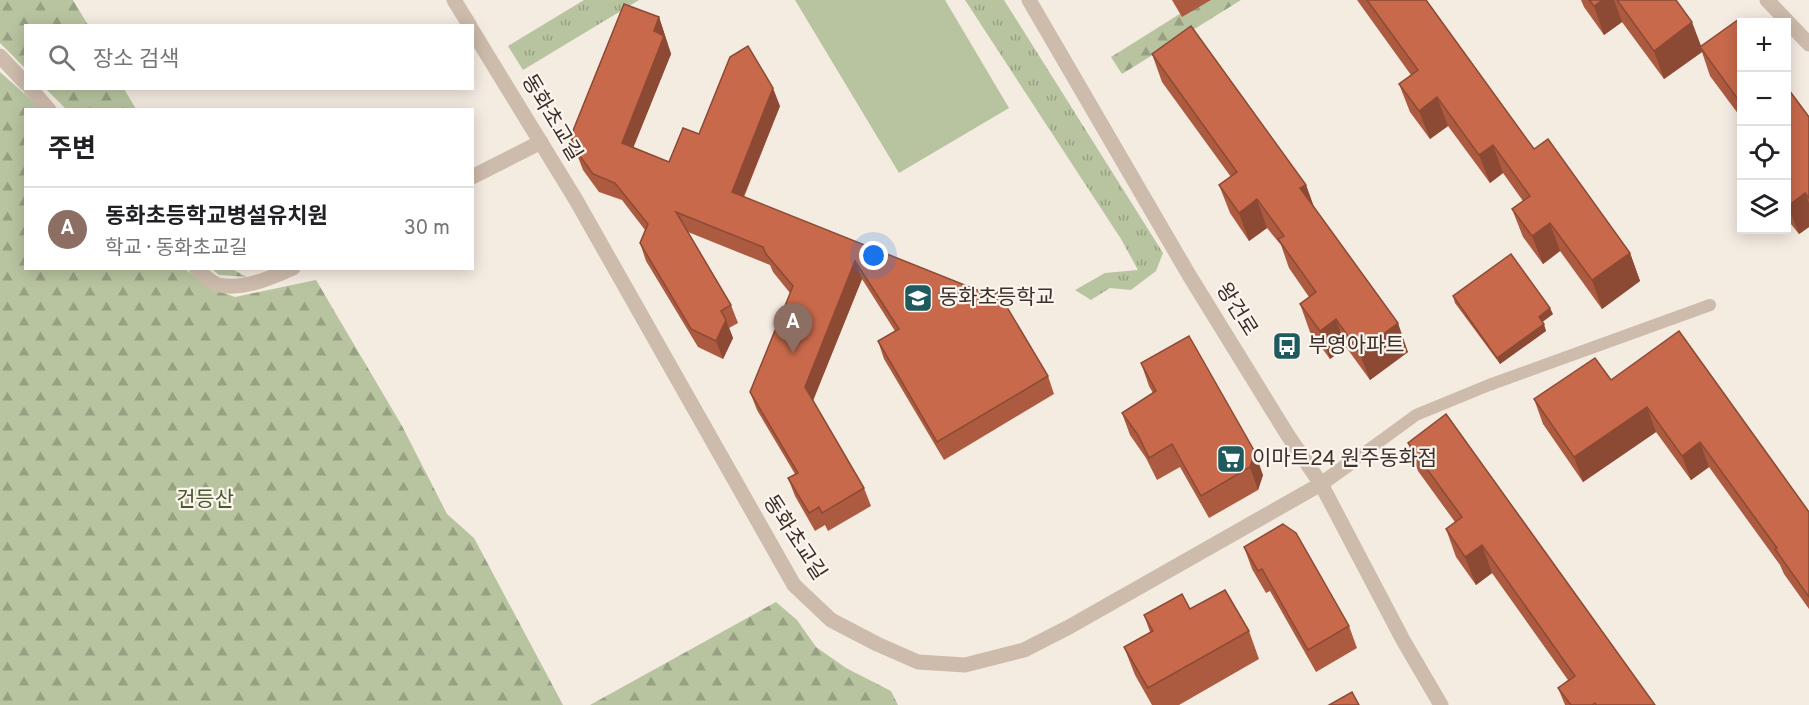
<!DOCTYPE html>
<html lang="ko">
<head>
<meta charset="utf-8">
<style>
  :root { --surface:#fff; --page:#f6f6f6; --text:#202124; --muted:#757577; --line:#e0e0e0; --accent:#1f5a5e }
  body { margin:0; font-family:Overpass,"Noto Sans KR",sans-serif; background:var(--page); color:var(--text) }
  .controls { position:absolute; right:18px; top:18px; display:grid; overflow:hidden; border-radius:0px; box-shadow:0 3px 15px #0003 }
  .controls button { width:54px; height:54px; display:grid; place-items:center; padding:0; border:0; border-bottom:2px solid var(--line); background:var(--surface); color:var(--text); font:30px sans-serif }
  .you { position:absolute; left:874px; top:256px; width:21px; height:21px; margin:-15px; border:4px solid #fff; border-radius:50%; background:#1a73e8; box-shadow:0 0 0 9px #1a73e833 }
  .badge { display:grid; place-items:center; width:39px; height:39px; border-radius:50%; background:var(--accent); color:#fff; font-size:20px; font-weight:700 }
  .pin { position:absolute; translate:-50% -50px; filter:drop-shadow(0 2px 3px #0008) }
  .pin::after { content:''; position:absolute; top:32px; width:21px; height:18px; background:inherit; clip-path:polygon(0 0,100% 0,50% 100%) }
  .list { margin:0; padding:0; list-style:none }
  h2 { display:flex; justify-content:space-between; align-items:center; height:78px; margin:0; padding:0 24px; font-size:26px }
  h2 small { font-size:20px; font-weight:400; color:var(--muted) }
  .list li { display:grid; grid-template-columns:39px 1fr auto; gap:18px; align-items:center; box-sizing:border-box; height:84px; padding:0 24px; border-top:2px solid var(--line) }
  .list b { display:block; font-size:22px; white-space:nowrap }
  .list p { margin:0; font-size:20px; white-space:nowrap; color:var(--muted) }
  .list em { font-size:20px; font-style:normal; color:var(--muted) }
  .icon { flex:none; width:33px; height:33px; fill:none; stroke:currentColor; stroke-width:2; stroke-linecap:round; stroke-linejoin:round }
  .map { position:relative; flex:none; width:1809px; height:705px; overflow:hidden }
  .search { position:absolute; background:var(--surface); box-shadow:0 3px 15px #0003; left:24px; top:24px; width:450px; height:66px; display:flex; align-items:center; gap:15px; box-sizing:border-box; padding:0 21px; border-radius:0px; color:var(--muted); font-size:22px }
  .panel { position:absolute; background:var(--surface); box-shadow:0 3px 15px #0003; left:24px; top:108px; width:450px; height:162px; border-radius:0px }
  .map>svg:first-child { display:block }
  .grass { fill:url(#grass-tufts) }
  .forest { fill:url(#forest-firs) }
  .pitch { fill:#b8c4a0 }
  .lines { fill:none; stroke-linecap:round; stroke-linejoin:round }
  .service { stroke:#cdbbac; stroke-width:12 }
  .minor { stroke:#cdbbac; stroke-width:15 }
  .tertiary { stroke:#cdbbac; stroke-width:15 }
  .wall { fill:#ac5a40 }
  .shaded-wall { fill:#8c4a34 }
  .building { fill:#c8694b; stroke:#8c4a34; stroke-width:1.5 }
  .labels { text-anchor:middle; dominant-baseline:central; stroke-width:4.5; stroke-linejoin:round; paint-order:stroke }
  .street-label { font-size:21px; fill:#3b302b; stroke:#fbf5ee }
  .poi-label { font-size:21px; fill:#3b302b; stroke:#fbf5ee; text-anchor:start }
  .park-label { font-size:21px; fill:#4a5a2e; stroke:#fbf5ee }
</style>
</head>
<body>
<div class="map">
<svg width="1809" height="705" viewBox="0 0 1809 705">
  <defs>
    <pattern id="grass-tufts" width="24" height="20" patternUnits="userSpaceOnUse" patternTransform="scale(1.5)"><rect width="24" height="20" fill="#b8c4a0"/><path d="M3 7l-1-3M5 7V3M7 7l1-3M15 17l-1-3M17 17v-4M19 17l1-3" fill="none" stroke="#97a083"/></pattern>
    <pattern id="forest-firs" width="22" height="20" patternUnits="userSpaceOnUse" patternTransform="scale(1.5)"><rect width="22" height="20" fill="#b8c4a0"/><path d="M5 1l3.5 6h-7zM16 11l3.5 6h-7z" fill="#97a083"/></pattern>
  </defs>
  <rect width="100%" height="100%" fill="#f4ebe1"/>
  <g class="grass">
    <polygon points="584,0 639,0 523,70 508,46"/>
    <polygon points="965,0 1004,0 1163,253 1156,271 1131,290 1110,288 1091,300 1075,290 1105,273 1138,270 1121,239"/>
  </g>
  <g class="forest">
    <polygon points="0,0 73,0 88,25 26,26 25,68 0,43"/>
    <polygon points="1202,0 1241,0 1122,74 1111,57"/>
    <polygon points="0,72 26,95 39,109 26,110 26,268 185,269 208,287 235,297 316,280 402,426 447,514 474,538 563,705 0,705"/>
    <polygon points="46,89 124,89 136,109 66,109"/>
    <polygon points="212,269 232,269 247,277 219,275"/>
    <polygon points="776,602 797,620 816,647 846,668 891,691 898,705 590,705"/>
  </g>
  <polygon class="pitch" points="795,0 945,0 1009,108 899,173"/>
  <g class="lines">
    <polyline class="service" points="1353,461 1416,415 1489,385 1710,305"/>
    <g class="minor">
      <polyline points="0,56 26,84"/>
      <polyline points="30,88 49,110"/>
      <polyline points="472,177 541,142"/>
      <path d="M 196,268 C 202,274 211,283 219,285 C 243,290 271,278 293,268"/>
    </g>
    <g class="tertiary">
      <polyline points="454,0 470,26"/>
      <polyline points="1029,0 1189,275 1287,434 1321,484 1403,640 1441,705"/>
      <polyline points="1767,0 1809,44"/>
      <polyline points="472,30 576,200 794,585 831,620 877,644 918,662 965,665 1024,650 1069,627 1321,484 1353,461"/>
    </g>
  </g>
  <g class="wall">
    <polygon points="1172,0 1211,0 1182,17"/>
    <polygon points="1357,0 1426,0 1534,149 1630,253 1640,281 1602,309 1560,251 1543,264 1523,237 1512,209 1523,201 1503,173 1490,183 1448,126 1430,139 1410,112 1399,84 1411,75"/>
    <polygon points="1581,0 1676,0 1701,47 1742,24 1742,119 1710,76 1702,52 1664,79 1622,22 1604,35 1584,7"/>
    <polygon points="659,17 671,54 633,147 669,162 699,134 780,106 744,197 992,296 1048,376 1054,394 944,460 884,359 878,341 895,331 862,279 813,401 864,488 871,506 828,531 825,525 815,531 795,496 788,478 795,474 757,410 750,392 790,293 773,272 770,265 688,232 731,305 738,323 729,328 733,338 723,359 698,347 646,261 640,243 645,230 622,200 599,192 583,170 578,157 577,156 570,138"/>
    <polygon points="1152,54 1306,185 1314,207 1408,352 1370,380 1346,347 1330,359 1310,332 1300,304 1309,297 1289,268 1281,245 1267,228 1249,241 1230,213 1219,185 1231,177 1162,82"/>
    <polygon points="1786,86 1809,117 1809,227 1799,234 1786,218"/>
    <polygon points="1453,296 1553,314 1542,322 1546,331 1500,364 1455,303"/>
    <polygon points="1141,363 1263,475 1258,490 1209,518 1180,467 1157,480 1146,458 1130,435 1122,413 1153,393 1149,386"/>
    <polygon points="1611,380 1809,512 1809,609 1784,574 1780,565 1709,467 1691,480 1656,432 1583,482 1543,424 1534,399"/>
    <polygon points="1408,443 1655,705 1565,705 1558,688 1568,680 1492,573 1476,585 1456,557 1446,529 1455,522 1418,471"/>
    <polygon points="1244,547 1349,626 1357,648 1316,672 1270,591 1266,593 1252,569"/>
    <polygon points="1190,609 1249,631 1259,659 1179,705 1152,705 1135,675 1124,647 1150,632 1144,615"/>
  </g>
  <g class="shaded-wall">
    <polygon points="1603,0 1614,0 1622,22 1604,35 1594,6"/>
    <polygon points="659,17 671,54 628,161 622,143 654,31"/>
    <polygon points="1692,22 1703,51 1700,47 1702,52 1664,79 1654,51"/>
    <polygon points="773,88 780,106 738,210 732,192"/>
    <polygon points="1437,97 1448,126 1430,139 1419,111"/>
    <polygon points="1493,145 1503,173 1490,183 1479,155"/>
    <polygon points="1306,185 1316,213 1300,188"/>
    <polygon points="1805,193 1809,203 1809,227 1799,234 1788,206"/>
    <polygon points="1257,199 1267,228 1249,241 1239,213"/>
    <polygon points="1550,223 1560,251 1543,264 1532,236"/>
    <polygon points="1630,253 1640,281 1602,309 1592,280"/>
    <polygon points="855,261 862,279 811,405 805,387"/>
    <polygon points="1550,308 1553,314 1541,323 1539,317"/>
    <polygon points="1336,319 1346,347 1330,359 1320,331"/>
    <polygon points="726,320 733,338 723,359 716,341"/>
    <polygon points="1398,323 1408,352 1370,380 1359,352"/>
    <polygon points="1544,324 1546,331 1500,364 1497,358"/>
    <polygon points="1647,407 1656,432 1583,482 1574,457"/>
    <polygon points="1700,442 1709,467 1691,480 1682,456"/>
    <polygon points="1255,452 1263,475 1258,490 1250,467"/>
    <polygon points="1482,545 1492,573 1476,585 1465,557"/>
  </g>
  <g class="building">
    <polygon points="1367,0 1426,0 1534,149 1548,139 1630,253 1592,280 1550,223 1532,236 1512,209 1530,196 1493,145 1479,155 1437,97 1419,111 1399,84 1418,70"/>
    <polygon points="1589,0 1603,0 1594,6"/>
    <polygon points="1617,0 1676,0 1692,22 1654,51"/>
    <polygon points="624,4 659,17 654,31 664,36 622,143 669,162 683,128 699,134 730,57 748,46 773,88 732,192 992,296 998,292 1048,376 937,442 878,341 899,329 855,261 805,387 864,488 822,513 819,507 809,513 788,478 798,473 750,392 793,286 766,254 763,247 676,212 731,305 721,311 726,320 716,341 691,329 640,243 648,224 615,183 593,174 577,152 580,142 570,138"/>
    <polygon points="1739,19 1742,24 1742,105 1700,47"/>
    <polygon points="1191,26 1306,185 1300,188 1398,323 1359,352 1336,319 1320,331 1300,304 1316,292 1278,239 1284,236 1257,199 1239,213 1219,185 1237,172 1152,54"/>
    <polygon points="1786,86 1809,117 1809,198 1805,193 1788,206 1786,203"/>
    <polygon points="1511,254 1550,308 1539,317 1544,324 1497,358 1453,296"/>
    <polygon points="1679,331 1809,512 1809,597 1775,549 1777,548 1700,442 1682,456 1647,407 1574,457 1534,399 1595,358 1611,380"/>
    <polygon points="1189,336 1255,452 1250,467 1201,496 1172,444 1149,458 1138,435 1122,413 1156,391 1141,363"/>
    <polygon points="1446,414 1655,705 1596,705 1595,703 1592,705 1571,705 1558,688 1575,676 1482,545 1465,557 1446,529 1462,517 1408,443"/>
    <polygon points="1283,524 1296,533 1349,626 1308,650 1262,569 1258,571 1244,547"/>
    <polygon points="1225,590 1249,631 1148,688 1124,647 1153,631 1144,615 1182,594 1190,609"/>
    <polygon points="1352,692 1359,705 1329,705"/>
  </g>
  <defs>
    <g id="school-square" transform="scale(1.5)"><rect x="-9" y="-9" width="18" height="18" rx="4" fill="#1f5a5e" stroke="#fbf5ee"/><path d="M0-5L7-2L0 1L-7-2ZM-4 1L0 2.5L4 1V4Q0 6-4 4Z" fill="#fff"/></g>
    <g id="bus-square" transform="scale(1.5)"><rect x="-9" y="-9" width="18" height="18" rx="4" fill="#1f5a5e" stroke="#fbf5ee"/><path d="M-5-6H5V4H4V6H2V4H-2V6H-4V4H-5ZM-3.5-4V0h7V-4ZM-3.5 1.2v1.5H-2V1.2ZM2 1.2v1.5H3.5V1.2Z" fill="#fff"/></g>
    <g id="supermarket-square" transform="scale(1.5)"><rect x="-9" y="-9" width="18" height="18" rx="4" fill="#1f5a5e" stroke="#fbf5ee"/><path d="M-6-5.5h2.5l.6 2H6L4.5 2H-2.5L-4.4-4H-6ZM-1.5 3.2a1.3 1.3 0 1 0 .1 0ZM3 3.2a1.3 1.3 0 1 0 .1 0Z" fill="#fff"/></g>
  </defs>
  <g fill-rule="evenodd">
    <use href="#school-square" x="918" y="298"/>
    <use href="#bus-square" x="1287" y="346"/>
    <use href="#supermarket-square" x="1231" y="459"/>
  </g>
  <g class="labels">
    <g class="street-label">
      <text transform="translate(551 118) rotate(59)">동화초교길</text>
      <text transform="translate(1236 310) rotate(58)">왕건로</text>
      <text transform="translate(794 538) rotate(57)">동화초교길</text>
    </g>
    <g class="poi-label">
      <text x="939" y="298">동화초등학교</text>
      <text x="1308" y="346">부영아파트</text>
      <text x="1252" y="459">이마트24 원주동화점</text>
    </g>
    <g class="park-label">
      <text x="205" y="500">건등산</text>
    </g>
  </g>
</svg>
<div class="controls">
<button>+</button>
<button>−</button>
<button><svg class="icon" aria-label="locate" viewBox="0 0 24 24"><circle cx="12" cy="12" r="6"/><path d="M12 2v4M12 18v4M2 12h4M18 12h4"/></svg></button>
<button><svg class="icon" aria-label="layers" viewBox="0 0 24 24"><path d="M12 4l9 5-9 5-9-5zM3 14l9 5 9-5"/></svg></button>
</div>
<div class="you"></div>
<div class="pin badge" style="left:793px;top:353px;background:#8d6e63">A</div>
<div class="search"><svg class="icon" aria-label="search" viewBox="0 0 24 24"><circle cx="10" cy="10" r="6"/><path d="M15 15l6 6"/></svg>장소 검색</div>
<section class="panel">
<h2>주변<small></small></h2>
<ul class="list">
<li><span class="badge" style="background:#8d6e63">A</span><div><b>동화초등학교병설유치원</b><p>학교 · 동화초교길</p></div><em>30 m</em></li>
</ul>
</section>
</div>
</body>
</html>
